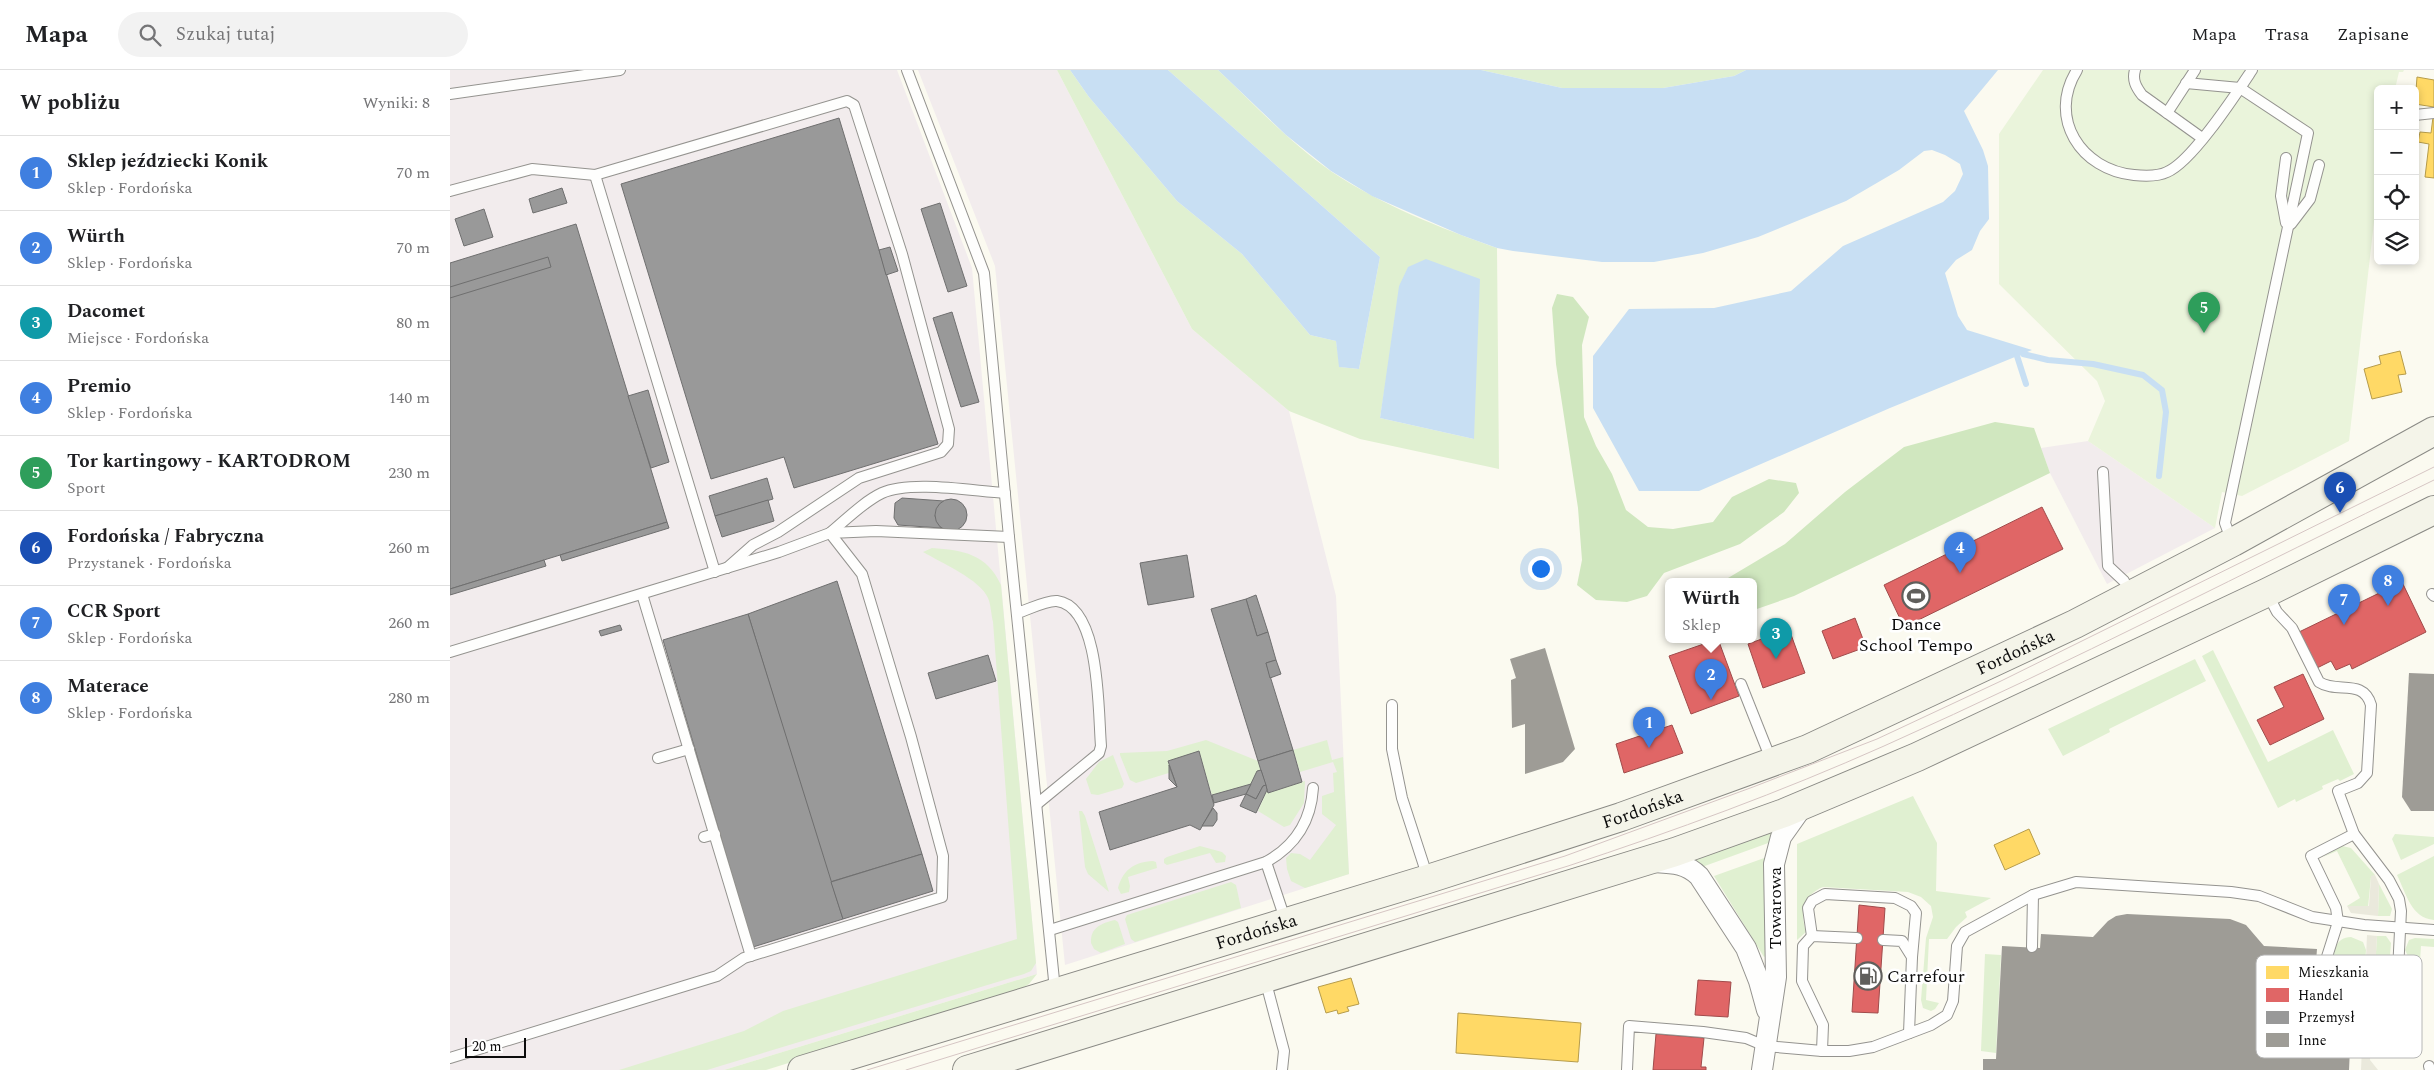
<!DOCTYPE html>
<html lang="pl">
<head>
<meta charset="utf-8">
<style>
  :root { --surface:#fff; --page:#f2f2f2; --text:#202124; --muted:#757577; --line:#e0e0e0; --accent:#7c3aed }
  body { margin:0; font-family:Spectral,serif; background:var(--page); color:var(--text) }
  .controls { position:absolute; right:15px; top:15px; display:grid; overflow:hidden; border-radius:8px; box-shadow:0 2px 8px #0003 }
  .controls button { width:45px; height:45px; display:grid; place-items:center; padding:0; border:0; border-bottom:1px solid var(--line); background:var(--surface); color:var(--text); font:25px sans-serif }
  .scale { position:absolute; left:15px; bottom:12px; width:61px; box-sizing:border-box; padding-left:5px; border:2px solid #0c0c0c; border-top:0; font-size:14px; line-height:18px; white-space:nowrap; color:#0c0c0c; -webkit-text-stroke:4px #fff; paint-order:stroke }
  .you { position:absolute; left:1090px; top:498px; width:18px; height:18px; margin:-12px; border:4px solid #fff; border-radius:50%; background:#1a73e8; box-shadow:0 0 0 8px #1a73e833 }
  .badge { display:grid; place-items:center; width:32px; height:32px; border-radius:50%; background:var(--accent); color:#fff; font-size:16px; font-weight:700 }
  .pin { position:absolute; translate:-50% -41px; filter:drop-shadow(0 1px 2px #0008) }
  .pin::after { content:''; position:absolute; top:26px; width:18px; height:15px; background:inherit; clip-path:polygon(0 0,100% 0,50% 100%) }
  .popup { position:absolute; left:1215px; top:508px; width:92px; height:65px; box-sizing:border-box; display:grid; place-content:center; border-radius:8px; background:var(--surface); filter:drop-shadow(0 1px 4px #0005); font-size:16px; white-space:nowrap; color:var(--muted) }
  .popup b { font-size:19px; color:var(--text) }
  .popup::after { content:''; position:absolute; left:50%; top:100%; margin-left:-10px; border:10px solid transparent; border-top-color:var(--surface) }
  .list { margin:0; padding:0; list-style:none }
  h2 { display:flex; justify-content:space-between; align-items:center; height:65px; margin:0; padding:0 20px; font-size:21px }
  h2 small { font-size:16px; font-weight:400; color:var(--muted) }
  .list li { display:grid; grid-template-columns:32px 1fr auto; gap:15px; align-items:center; box-sizing:border-box; height:75px; padding:0 20px; border-top:1px solid var(--line) }
  .list b { display:block; font-size:19px; white-space:nowrap }
  .list p { margin:0; font-size:16px; white-space:nowrap; color:var(--muted) }
  .list em { font-size:16px; font-style:normal; color:var(--muted) }
  .icon { flex:none; width:28px; height:28px; fill:none; stroke:currentColor; stroke-width:2; stroke-linecap:round; stroke-linejoin:round }
  .map { position:relative; flex:none; width:1984px; height:1000px; overflow:hidden }
  header { display:flex; align-items:center; gap:30px; box-sizing:border-box; height:70px; padding:0 25px; background:var(--surface); border-bottom:1px solid var(--line) }
  header strong { font-size:24px }
  nav { display:flex; gap:28px; margin-inline-start:auto; font-size:18px }
  .search { width:350px; height:45px; background:var(--page); display:flex; align-items:center; gap:12px; box-sizing:border-box; padding:0 18px; border-radius:28px; color:var(--muted); font-size:19px }
  main { display:flex }
  aside { flex:1; background:var(--surface) }
  .map>svg:first-child { display:block }
  .industrial { fill:#f2eced }
  .green { fill:#e0f0d1; fill-rule:evenodd }
  .forest { fill:#d0e7bf }
  .pitch { fill:#eaf4db }
  .plaza { fill:#eae9dc }
  .water { fill:#c8dff3 }
  .homes { fill:#ffd966; stroke:#b69c4b }
  .shops { fill:#e06666; stroke:#a04b4b }
  .industry { fill:#999; stroke:#6f6f6f }
  .lines { fill:none; stroke-linecap:round; stroke-linejoin:round }
  .stream { stroke:#c8dff3; stroke-width:6 }
  .building { fill:#9e9c96 }
  .lane-casing { stroke:#94938f; stroke-width:12 }
  .street-casing { stroke:#94938f; stroke-width:22 }
  .secondary-casing { stroke:#8a8a85; stroke-width:30 }
  .lane { stroke:#fefefd; stroke-width:10 }
  .street { stroke:#fefefd; stroke-width:20 }
  .secondary { stroke:#f4f4e9; stroke-width:28 }
  .tram { stroke:#d6c6c4; stroke-width:1 }
  .labels { text-anchor:middle; dominant-baseline:central; stroke-width:5; stroke-linejoin:round; paint-order:stroke }
  .poi-label { font-size:18px; fill:#0c0c0c; stroke:#fff }
  .street-label { font-size:18px; fill:#0c0c0c; stroke:#fff }
  .key { fill:#fff; stroke:#b6b6b6; stroke-width:1 }
  .key-label { font-size:14px; fill:#0c0c0c }
</style>
</head>
<body>
<header>
<strong>Mapa</strong>
<div class="search"><svg class="icon" aria-label="search" viewBox="0 0 24 24"><circle cx="10" cy="10" r="6"/><path d="M15 15l6 6"/></svg>Szukaj tutaj</div>
<nav><a>Mapa</a><a>Trasa</a><a>Zapisane</a></nav>
</header>
<main>
<aside>
<h2>W pobliżu<small>Wyniki: 8</small></h2>
<ul class="list">
<li><span class="badge" style="background:#3f7fe0">1</span><div><b>Sklep jeździecki Konik</b><p>Sklep · Fordońska</p></div><em>70 m</em></li>
<li><span class="badge" style="background:#3f7fe0">2</span><div><b>Würth</b><p>Sklep · Fordońska</p></div><em>70 m</em></li>
<li><span class="badge" style="background:#0f9aa8">3</span><div><b>Dacomet</b><p>Miejsce · Fordońska</p></div><em>80 m</em></li>
<li><span class="badge" style="background:#3f7fe0">4</span><div><b>Premio</b><p>Sklep · Fordońska</p></div><em>140 m</em></li>
<li><span class="badge" style="background:#2e9e5b">5</span><div><b>Tor kartingowy - KARTODROM</b><p>Sport</p></div><em>230 m</em></li>
<li><span class="badge" style="background:#1a4fb4">6</span><div><b>Fordońska / Fabryczna</b><p>Przystanek · Fordońska</p></div><em>260 m</em></li>
<li><span class="badge" style="background:#3f7fe0">7</span><div><b>CCR Sport</b><p>Sklep · Fordońska</p></div><em>260 m</em></li>
<li><span class="badge" style="background:#3f7fe0">8</span><div><b>Materace</b><p>Sklep · Fordońska</p></div><em>280 m</em></li>
</ul>
</aside>
<div class="map">
<svg width="1984" height="1000" viewBox="0 0 1984 1000">
  <rect width="100%" height="100%" fill="#fbfaf0"/>
  <g class="industrial">
    <polygon points="0,0 447,0 522,198 587,904 274,1000 0,1000"/>
    <polygon points="468,0 607,0 742,259 839,341 886,526 899,804 615,895 545,196"/>
    <polygon points="1638,371 1765,458 1657,514 1600,403 1591,378"/>
  </g>
  <g class="green">
    <path d="M 607,0 L 620,0 L 639,27 L 727,131 L 792,184 L 860,265 L 886,271 L 890,297 L 909,299 L 930,187 L 718,0 L 768,0 C 805,35 840,73 882,102 C 932,135 990,158 1047,178 L 1049,399 L 910,369 L 839,341 L 742,259 ZM 937,304 L 1024,369 L 930,348 Z"/>
    <polygon points="1031,0 1296,0 1284,6 1213,18 1112,18"/>
    <path d="M 482,478 C 513,480 537,484 551,515 L 586,893 L 581,901 L 574,904 L 257,1000 L 169,1000 L 294,961 L 333,941 L 567,869 L 543,552 C 541,544 541,535 538,528 C 531,510 490,492 473,482 Z"/>
    <polygon points="1763,580 1818,692 1883,660 1904,704 1890,711 1888,709 1872,716 1873,719 1846,732 1845,729 1828,738 1752,586"/>
    <polygon points="1745,589 1756,611 1659,659 1660,662 1613,686 1598,659"/>
    <polygon points="756,670 808,691 811,700 807,702 801,714 762,725 749,682 718,691 722,702 686,713 680,710 670,685 670,683 717,681"/>
    <polygon points="877,670 882,690 893,687 899,804 855,818 841,811 837,799 836,788 841,783 850,784 860,790 886,755 872,744 872,726 884,722 883,703 887,702 883,692 850,702 843,680"/>
    <polygon points="663,685 674,714 672,718 648,725 641,724 636,709 649,692"/>
    <polygon points="855,711 854,733 840,755 834,757 808,741 817,720 818,723"/>
    <path d="M 1463,726 L 1487,773 L 1486,821 L 1541,828 L 1515,842 L 1517,847 L 1506,857 L 1497,869 L 1479,869 L 1476,930 L 1489,933 L 1485,939 L 1481,941 L 1473,938 L 1471,930 L 1476,868 L 1483,847 L 1481,836 L 1471,827 L 1458,822 L 1373,817 C 1353,825 1350,842 1356,862 L 1347,870 L 1347,774 Z"/>
    <polygon points="629,741 632,741 635,746 659,822 638,804 635,797"/>
    <polygon points="1325,760 1321,772 1252,797 1241,789"/>
    <polygon points="1945,764 1984,767 1984,774 1951,790 1942,769"/>
    <polygon points="750,776 772,782 776,786 775,792 766,793 760,783 717,795 714,793 714,789 717,787"/>
    <polygon points="1892,776 1901,778 1925,805 1921,807 1918,837 1897,836 1910,828 1887,781 1873,787"/>
    <path d="M 1984,786 L 1984,850 C 1961,848 1956,823 1947,805 Z"/>
    <polygon points="1317,787 1319,883 1314,887 1264,806"/>
    <path d="M 703,791 L 706,792 L 707,798 L 678,807 L 680,816 L 679,822 L 671,824 L 668,818 C 673,800 684,792 703,791 Z"/>
    <polygon points="781,812 786,815 791,838 685,872 681,869 675,849 677,845"/>
    <polygon points="1929,814 1942,839 1940,846 1928,846"/>
    <path d="M 665,850 L 668,852 L 675,874 L 651,883 L 644,879 L 641,873 C 640,858 651,853 665,850 Z"/>
    <polygon points="1927,866 1936,866 1941,873 1939,898 1925,899"/>
    <path d="M 1901,867 L 1913,872 L 1916,880 L 1915,896 L 1883,893 C 1885,879 1885,868 1901,867 Z"/>
    <polygon points="1965,868 1984,869 1984,877 1971,876 1970,891 1960,890 1955,880 1959,870"/>
    <polygon points="1535,884 1551,885 1546,983 1531,981"/>
    <polygon points="587,904 579,914 564,923 316,1000 274,1000"/>
  </g>
  <g class="forest">
    <polygon points="1107,224 1123,227 1139,247 1132,275 1134,347 1146,376 1162,404 1176,440 1198,457 1223,459 1263,452 1282,427 1319,409 1346,413 1349,423 1334,442 1290,474 1214,503 1197,526 1177,532 1146,530 1127,515 1132,490 1128,438 1106,294 1102,238"/>
    <polygon points="1545,352 1584,358 1600,403 1344,526 1304,540 1304,511 1273,511 1335,474 1395,422 1454,377"/>
  </g>
  <polygon class="pitch" points="1593,0 1954,0 1953,2 1949,2 1945,19 1928,19 1928,117 1899,371 1792,426 1772,422 1765,458 1638,371 1655,331 1647,311 1549,214 1549,64"/>
  <g class="plaza">
    <polygon points="1925,805 1929,814 1928,846 1901,843 1897,836 1919,836 1921,806"/>
    <polygon points="1917,865 1927,866 1920,990 1928,1000 1911,1000"/>
  </g>
  <g class="water">
    <polygon points="620,0 718,0 930,187 909,299 889,297 886,271 860,265 792,184 727,131 639,27"/>
    <polygon points="768,0 1031,0 1112,18 1213,18 1284,6 1296,0 1548,0 1514,41 1533,80 1538,96 1539,149 1530,161 1522,180 1506,190 1495,203 1508,246 1517,260 1582,280 1440,338 1249,421 1189,421 1143,338 1143,286 1179,239 1264,238 1341,221 1393,176 1493,132 1505,121 1513,104 1510,94 1495,85 1482,80 1474,81 1449,100 1396,131 1308,167 1253,183 1204,192 1152,192 1063,181 1047,178 1011,165 922,126 881,101 836,65"/>
    <polygon points="976,189 1030,209 1024,369 930,348 949,216 958,197"/>
  </g>
  <g class="homes">
    <polygon points="1967,7 1984,10 1984,37 1965,34"/>
    <polygon points="1983,47 1984,47 1984,108 1975,107 1979,74 1968,72 1970,62 1981,63"/>
    <polygon points="1950,281 1956,304 1948,305 1952,322 1922,329 1914,299 1931,294 1929,286"/>
    <polygon points="1579,759 1590,784 1555,800 1544,775"/>
    <polygon points="901,908 909,934 897,937 899,941 888,944 887,940 876,943 868,917"/>
    <polygon points="1008,943 1131,953 1128,992 1006,983"/>
  </g>
  <g class="shops">
    <polygon points="1592,437 1613,479 1454,557 1434,515"/>
    <polygon points="1952,512 1976,562 1902,599 1900,594 1886,600 1881,591 1867,598 1849,562"/>
    <polygon points="1405,548 1416,577 1383,589 1372,561"/>
    <polygon points="1339,559 1355,603 1313,618 1298,574"/>
    <polygon points="1268,569 1289,626 1241,644 1219,586"/>
    <polygon points="1853,604 1874,649 1820,675 1807,650 1834,637 1824,617"/>
    <polygon points="1222,655 1233,683 1174,703 1166,674"/>
    <polygon points="1409,835 1435,838 1428,943 1402,942"/>
    <polygon points="1248,910 1281,912 1278,947 1245,945"/>
    <polygon points="1206,964 1254,968 1251,997 1256,997 1256,1000 1203,1000"/>
  </g>
  <g class="industry">
    <polygon points="389,48 488,374 344,418 334,387 261,409 171,114"/>
    <polygon points="112,118 117,133 83,143 79,129"/>
    <polygon points="490,133 517,216 498,222 471,139"/>
    <polygon points="34,139 43,167 14,176 5,149"/>
    <polygon points="126,154 217,452 0,519 0,193"/>
    <polygon points="440,177 448,201 436,205 429,180"/>
    <polygon points="98,187 101,197 0,228 0,217"/>
    <polygon points="502,242 529,332 511,337 483,248"/>
    <polygon points="198,320 219,392 201,398 178,326"/>
    <polygon points="317,408 323,429 265,446 259,426"/>
    <polygon points="452,428 494,431 489,435 485,446 491,458 448,455 444,448 445,433"/>
    <circle cx="501" cy="445" r="16"/>
    <polygon points="318,430 324,451 272,467 265,446"/>
    <polygon points="217,452 219,458 112,491 110,485"/>
    <polygon points="737,485 744,527 698,535 690,493"/>
    <polygon points="94,490 96,496 0,525 0,519"/>
    <polygon points="387,511 472,784 380,812 298,544"/>
    <polygon points="806,525 818,562 807,566 796,529"/>
    <polygon points="796,529 807,566 818,562 826,590 816,593 843,680 808,691 761,539"/>
    <polygon points="298,544 393,849 303,877 213,570"/>
    <polygon points="170,555 172,560 151,566 149,561"/>
    <polygon points="538,585 546,611 486,629 478,603"/>
    <polygon points="826,590 831,604 820,608 816,593"/>
    <polygon points="843,680 852,712 818,723 808,691"/>
    <polygon points="749,681 764,735 750,760 740,755 660,780 649,742 727,717 718,691"/>
    <polygon points="719,695 727,717 719,709"/>
    <polygon points="811,700 816,715 813,716 806,729 796,724 807,701"/>
    <polygon points="801,714 796,724 764,733 762,725"/>
    <polygon points="816,715 817,720 806,743 790,736 796,724 806,729 813,716"/>
    <polygon points="763,738 767,743 767,750 763,756 752,756"/>
    <polygon points="472,784 483,821 393,849 381,812"/>
  </g>
  <g class="lines">
    <g class="stream">
      <polyline points="1573,284 1598,290 1643,294 1693,305 1712,320 1716,342 1709,406"/>
      <polyline points="1567,286 1576,314"/>
    </g>
  </g>
  <g class="building">
    <polygon points="1095,578 1125,679 1113,692 1075,704 1075,654 1062,658 1061,610 1066,608 1060,589"/>
    <polygon points="1959,603 1984,604 1984,741 1961,741 1952,727"/>
    <polygon points="1677,844 1780,849 1796,855 1814,876 1867,879 1866,892 1904,894 1899,1000 1533,1000 1533,989 1546,989 1552,876 1590,878 1591,864 1643,867 1658,851 1666,846"/>
  </g>
  <g class="lines">
    <g class="lane-casing">
      <g id="lane">
        <polyline points="457,0 534,203 559,467 605,920"/>
        <path d="M 1627,0 C 1597,48 1631,100 1684,105 C 1694,106 1707,107 1717,102 C 1742,92 1786,24 1802,0"/>
        <path d="M 1685,0 C 1682,10 1686,17 1692,25 L 1752,68"/>
        <polyline points="1736,13 1790,18 1858,63 1775,453 1782,472"/>
        <polyline points="0,24 170,0"/>
        <polyline points="1717,43 1745,0"/>
        <polyline points="1965,45 1984,43"/>
        <polyline points="145,105 265,502"/>
        <polyline points="0,121 82,99 145,105 397,31 404,35 452,184 499,359 498,374 491,382 409,408 328,462 303,475 277,498"/>
        <polyline points="1836,153 1831,126 1836,88"/>
        <polyline points="1841,154 1860,129 1869,95"/>
        <polyline points="1653,402 1658,496 1674,511 1681,524"/>
        <path d="M 1817,523 L 1827,542 L 1842,558 L 1869,612 C 1887,624 1913,608 1921,635 L 1917,703 L 1908,713 L 1888,721 L 1904,764 L 1939,810 L 1949,829 L 1951,841 L 1948,901"/>
        <polyline points="192,524 301,886"/>
        <polyline points="1982,524 1984,526"/>
        <path d="M 567,543 C 578,540 596,530 607,531 C 651,537 648,642 651,676 L 649,683 L 587,734"/>
        <polyline points="0,582 329,482 380,463 426,461 559,467"/>
        <polyline points="1291,614 1322,692"/>
        <polyline points="942,635 942,679 952,728 978,808"/>
        <polyline points="208,688 239,679"/>
        <polyline points="254,767 265,764"/>
        <polyline points="816,792 836,852"/>
        <path d="M 600,860 L 816,792 C 845,776 861,751 863,718"/>
        <polyline points="1362,866 1358,838 1362,831 1375,824 1445,828 1461,836 1466,843 1462,887"/>
        <polyline points="1433,870 1452,871 1462,887 1459,963"/>
        <polyline points="1582,877 1583,825"/>
        <polyline points="1875,893 1888,852 1886,838 1861,786 1904,764"/>
        <polyline points="815,909 834,981 832,1000"/>
        <polyline points="1372,981 1373,955 1352,911 1353,876 1362,866 1407,868"/>
        <path d="M 0,988 L 267,906 L 294,888 L 492,827 L 493,786 L 461,667 L 412,504 L 380,463 C 396,450 413,432 432,423 C 461,410 522,421 555,423"/>
        <polyline points="1979,996 1980,1000"/>
        <polyline points="1177,1000 1179,956 1253,962 1296,968 1315,976 1372,981 1399,981 1423,977 1481,955 1497,945 1503,931 1507,876 1515,862 1583,825 1626,812 1781,822 1809,826 1862,847 1914,855 1984,860"/>
      </g>
    </g>
    <g class="street-casing">
      <g id="street">
        <path d="M 1204,792 C 1222,793 1236,793 1249,806 L 1296,878 L 1309,911 L 1317,940"/>
        <polyline points="1312,1000 1326,907 1324,794 1331,767 1353,736"/>
      </g>
    </g>
    <g class="secondary-casing">
      <g id="secondary">
        <path id="s1" d="M 352,1000 L 978,809 L 1171,747 L 1358,679 L 1625,554 L 1783,472 L 1984,361"/>
        <polyline points="517,1000 1225,782 1334,743 1467,687 1816,523 1984,440"/>
      </g>
    </g>
    <use href="#lane" class="lane"/>
    <use href="#street" class="street"/>
    <use href="#secondary" class="secondary"/>
    <g class="tram">
      <polyline points="417,1000 1115,786 1303,717 1427,669 1551,611 1984,397"/>
      <path d="M 456,1000 L 1118,796 C 1224,761 1331,722 1434,676 C 1620,593 1801,499 1984,410"/>
    </g>
  </g>
  <defs>
    <g id="stadium-ring" transform="scale(1.4375)"><circle r="9.5" fill="#fff" stroke="#605f5c" stroke-width="1.5"/><path d="M0-5a6.5 5 0 1 0 0 10a6.5 5 0 1 0 0-10ZM-3.5-1.8h7v3.6h-7Z" fill="#605f5c"/></g>
    <g id="fuel-ring" transform="scale(1.4375)"><circle r="9.5" fill="#fff" stroke="#605f5c" stroke-width="1.5"/><path d="M-5.5-6h7V0h2V4h1.3V-2.5L3-4.5l.8-.8L6-3V5H2.5V1h-1V6h-7ZM-4.2-4.7v3.2H.2V-4.7Z" fill="#605f5c"/></g>
  </defs>
  <g fill-rule="evenodd">
    <use href="#stadium-ring" x="1466" y="526"/>
    <use href="#fuel-ring" x="1418" y="906"/>
  </g>
  <g class="labels">
    <g class="poi-label">
      <text x="1466" y="554">Dance<tspan x="1466" dy="21">School Tempo</tspan></text>
      <text x="1437" y="906" text-anchor="start">Carrefour</text>
    </g>
    <g class="street-label">
      <text stroke="none"><textPath href="#s1" startOffset="1285">Fordońska</textPath></text>
      <text stroke="none"><textPath href="#s1" startOffset="880">Fordońska</textPath></text>
      <text transform="translate(1325 838) rotate(-90)">Towarowa</text>
      <text stroke="none"><textPath href="#s1" startOffset="475">Fordońska</textPath></text>
    </g>
  </g>
  <rect x="1806" y="885" width="166" height="103" rx="8" class="key"/>
  <rect x="1816" y="896" width="23" height="13" fill="#ffd966"/>
  <rect x="1816" y="918" width="23" height="14" fill="#e06666"/>
  <rect x="1816" y="941" width="23" height="13" fill="#999"/>
  <rect x="1816" y="963" width="23" height="14" fill="#9e9c96"/>
  <g class="key-label">
    <text x="1848" y="907">Mieszkania</text>
    <text x="1848" y="930">Handel</text>
    <text x="1848" y="952">Przemysł</text>
    <text x="1848" y="975">Inne</text>
  </g>
</svg>
<div class="controls">
<button>+</button>
<button>−</button>
<button><svg class="icon" aria-label="locate" viewBox="0 0 24 24"><circle cx="12" cy="12" r="6"/><path d="M12 2v4M12 18v4M2 12h4M18 12h4"/></svg></button>
<button><svg class="icon" aria-label="layers" viewBox="0 0 24 24"><path d="M12 4l9 5-9 5-9-5zM3 14l9 5 9-5"/></svg></button>
</div>
<div class="scale">20 m</div>
<div class="you"></div>
<div class="pin badge" style="left:1199px;top:678px;background:#3f7fe0">1</div>
<div class="pin badge" style="left:1261px;top:630px;background:#3f7fe0">2</div>
<div class="popup"><b>Würth</b>Sklep</div>
<div class="pin badge" style="left:1326px;top:589px;background:#0f9aa8">3</div>
<div class="pin badge" style="left:1510px;top:503px;background:#3f7fe0">4</div>
<div class="pin badge" style="left:1754px;top:263px;background:#2e9e5b">5</div>
<div class="pin badge" style="left:1890px;top:443px;background:#1a4fb4">6</div>
<div class="pin badge" style="left:1894px;top:555px;background:#3f7fe0">7</div>
<div class="pin badge" style="left:1938px;top:536px;background:#3f7fe0">8</div>
</div>
</main>
</body>
</html>
